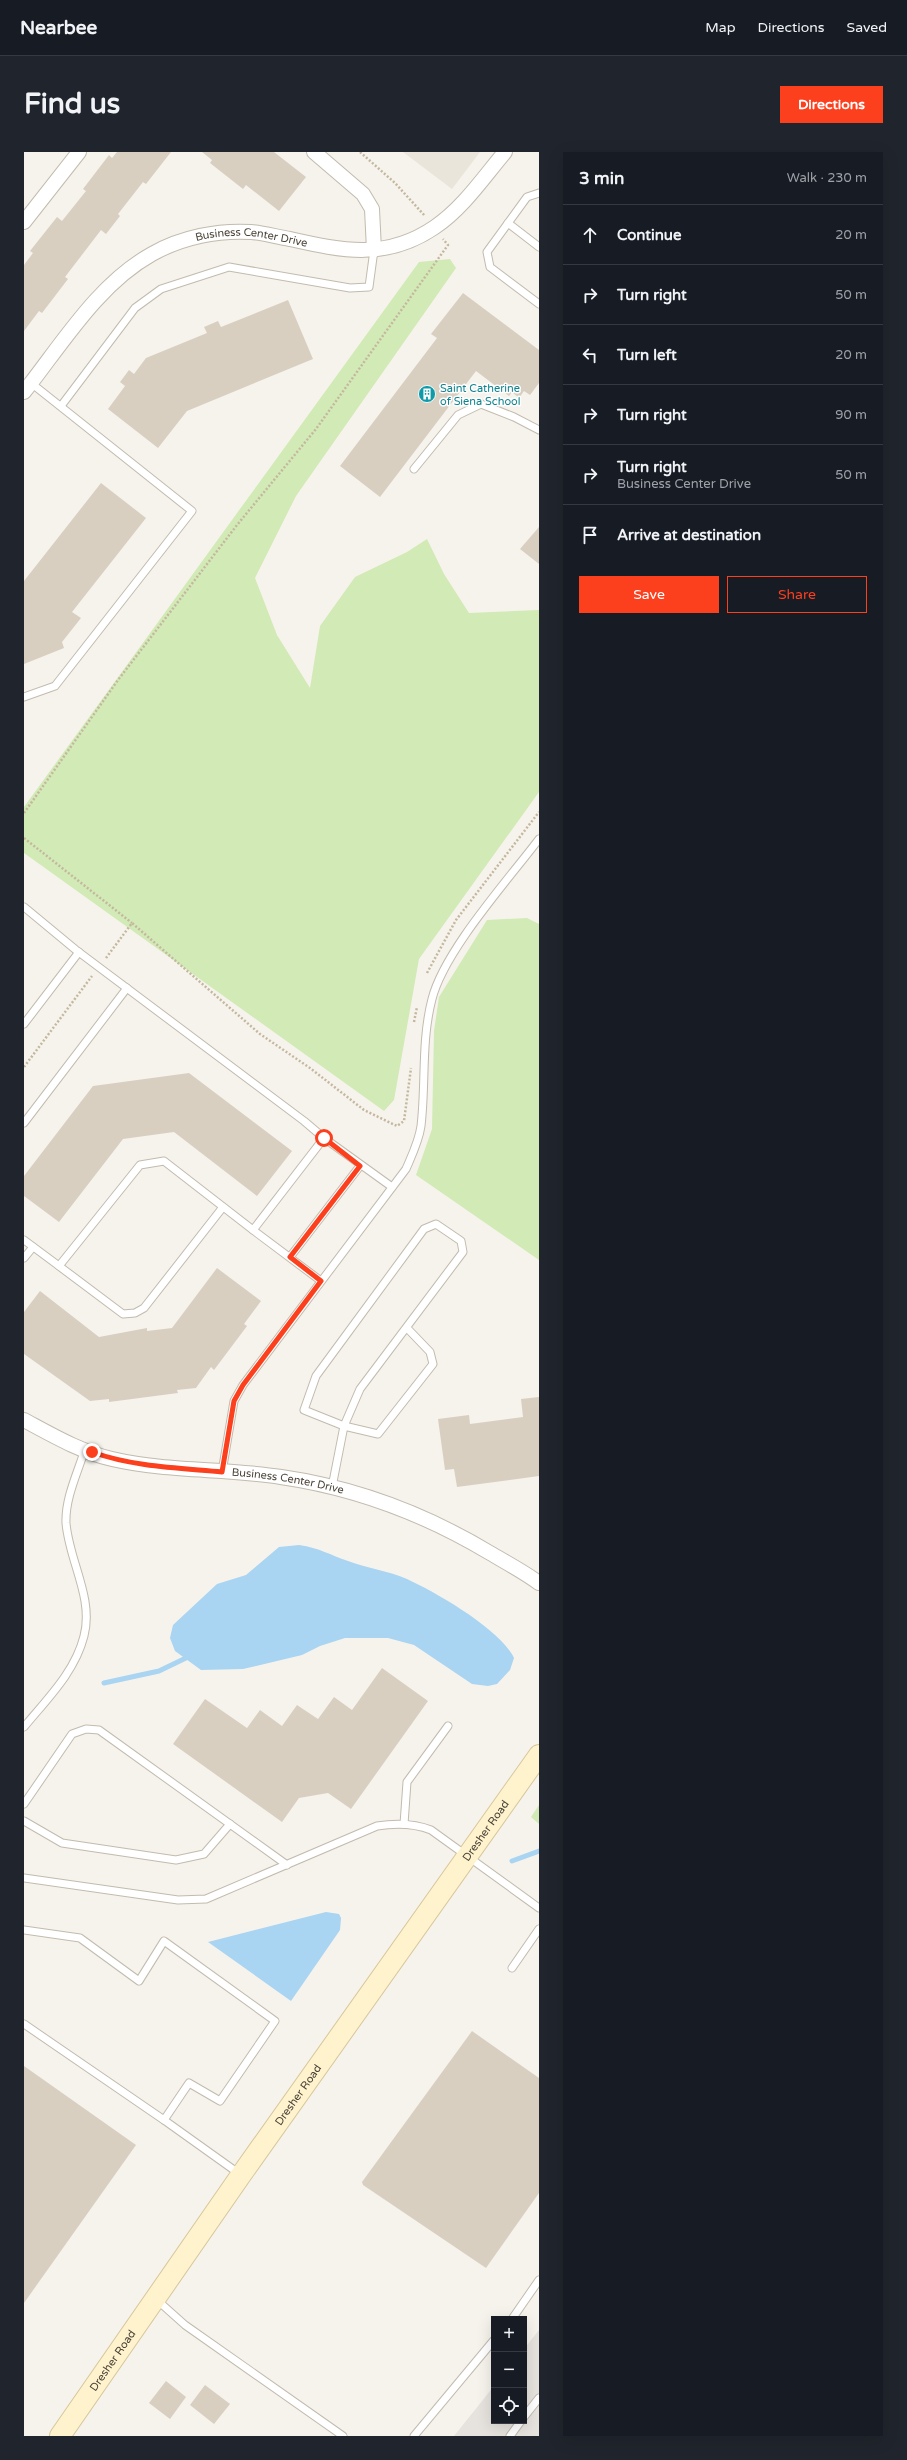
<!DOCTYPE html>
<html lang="en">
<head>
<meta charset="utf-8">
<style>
  :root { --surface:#171b24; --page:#20242c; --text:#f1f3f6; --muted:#9ea1a6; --line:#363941; --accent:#fc3f1d }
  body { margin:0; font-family:"Varela Round",sans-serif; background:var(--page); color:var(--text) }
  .controls { position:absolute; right:12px; bottom:12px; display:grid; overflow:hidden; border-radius:0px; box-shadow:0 4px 16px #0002 }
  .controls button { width:36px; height:36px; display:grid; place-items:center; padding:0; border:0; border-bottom:1px solid var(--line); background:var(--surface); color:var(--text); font:20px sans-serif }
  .stop { position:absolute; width:12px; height:12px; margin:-9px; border:3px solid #fc3f1d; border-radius:50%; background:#fff }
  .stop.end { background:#fc3f1d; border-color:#fff; box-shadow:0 1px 4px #0008 }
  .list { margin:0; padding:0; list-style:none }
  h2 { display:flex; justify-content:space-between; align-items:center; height:52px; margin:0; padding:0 16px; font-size:17px }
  h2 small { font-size:13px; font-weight:400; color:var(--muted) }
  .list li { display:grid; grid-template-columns:26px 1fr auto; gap:12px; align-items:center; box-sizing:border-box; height:60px; padding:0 16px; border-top:1px solid var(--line) }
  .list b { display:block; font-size:15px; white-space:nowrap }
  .list p { margin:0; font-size:13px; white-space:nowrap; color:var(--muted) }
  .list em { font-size:13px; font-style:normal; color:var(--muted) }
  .actions { display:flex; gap:8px; padding:12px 16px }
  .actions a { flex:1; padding:9px 0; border:1px solid var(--accent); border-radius:0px; text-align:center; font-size:14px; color:var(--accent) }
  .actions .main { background:var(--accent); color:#fff }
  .icon { flex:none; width:22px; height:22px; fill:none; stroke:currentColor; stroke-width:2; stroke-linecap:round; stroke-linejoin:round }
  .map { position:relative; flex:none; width:515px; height:2284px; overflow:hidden; border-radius:0px }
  header { display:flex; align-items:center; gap:24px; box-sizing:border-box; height:56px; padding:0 20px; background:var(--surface); border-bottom:1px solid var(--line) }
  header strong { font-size:19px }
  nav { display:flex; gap:22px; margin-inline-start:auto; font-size:14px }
  .intro { display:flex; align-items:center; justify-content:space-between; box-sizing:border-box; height:96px; padding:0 24px }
  h1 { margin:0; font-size:28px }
  .button { padding:10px 18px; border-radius:0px; background:var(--accent); color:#fff; font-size:14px; font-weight:700 }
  main { display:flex; gap:24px; padding:0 24px }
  aside { flex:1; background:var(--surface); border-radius:0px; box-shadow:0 4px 16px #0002 }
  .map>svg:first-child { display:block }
  .residential { fill:#eae5da }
  .industrial { fill:#e6e2dd }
  .green { fill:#d2eab5 }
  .water { fill:#a9d4f2 }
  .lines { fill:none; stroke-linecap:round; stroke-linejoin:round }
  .stream { stroke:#a9d4f2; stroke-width:5 }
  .building { fill:#d8cfc1 }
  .lane-casing { stroke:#c2bbae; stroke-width:9 }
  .street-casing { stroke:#c2bbae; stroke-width:16 }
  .secondary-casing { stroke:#d6c79b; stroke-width:22 }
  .path { stroke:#c4b79f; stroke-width:2.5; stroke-dasharray:2 2; stroke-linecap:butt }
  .lane { stroke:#fff; stroke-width:7 }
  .street { stroke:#fff; stroke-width:14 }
  .secondary { stroke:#fff3cd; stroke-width:20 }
  .route { stroke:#fc3f1d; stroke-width:5 }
  .labels { text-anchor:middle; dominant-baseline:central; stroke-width:3; stroke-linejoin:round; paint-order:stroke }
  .street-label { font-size:11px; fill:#4b4439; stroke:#fff }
  .culture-label { font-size:11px; fill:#0d838f; stroke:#fff; text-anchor:start }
</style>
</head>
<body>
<header>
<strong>Nearbee</strong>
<nav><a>Map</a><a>Directions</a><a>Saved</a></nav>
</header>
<div class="intro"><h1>Find us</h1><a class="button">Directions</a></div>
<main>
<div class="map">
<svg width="515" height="2284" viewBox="0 0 515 2284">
  <rect width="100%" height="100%" fill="#f6f3ec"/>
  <polygon class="residential" points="379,0 456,0 428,37"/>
  <polygon class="industrial" points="515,2178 515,2284 430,2284 470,2234 470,2269 500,2269 500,2197"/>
  <g class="green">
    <polygon points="426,107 432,116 272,344 231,426 253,483 286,536 296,474 331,425 383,400 403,387 420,422 445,461 515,458 515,640 395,807 370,948 360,959 0,701 0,655 395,110"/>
    <polygon points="503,766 515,772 515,1108 392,1023 408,977 410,879 415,845 463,768"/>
    <polygon points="515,1653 515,1672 507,1665"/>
  </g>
  <g class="water">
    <path d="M 275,1393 C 296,1396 306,1403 324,1409 C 343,1416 365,1419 383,1427 C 413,1441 476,1477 490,1506 L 486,1518 L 473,1532 L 464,1534 L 448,1532 L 390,1493 L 364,1486 L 321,1486 L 296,1494 L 278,1503 L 219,1517 L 177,1518 L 151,1499 L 146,1486 L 149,1473 L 193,1432 L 222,1423 L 255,1395 Z"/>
    <polygon points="302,1760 315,1762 317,1766 316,1778 267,1849 184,1790"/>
  </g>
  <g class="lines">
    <g class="stream">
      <polyline points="80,1531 135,1519 164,1505"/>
      <polyline points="488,1709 515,1699"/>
    </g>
  </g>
  <g class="building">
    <polygon points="93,0 147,0 122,32 119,30 94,62 96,64 82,82 77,78 41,125 44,127 18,161 15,159 0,179 0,113 9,101 6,99 33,65 38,69 62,39 59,37 85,3 88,6"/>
    <polygon points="178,0 250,0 282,25 255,59 222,33 219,37 186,11 188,8"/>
    <polygon points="439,141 515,198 515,231 506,243 500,239 495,246 488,240 485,244 452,219 356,345 316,314 413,186 407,182"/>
    <polygon points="264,148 289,207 163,259 134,296 84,257 101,234 96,230 105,218 110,222 122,206 183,181 180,175 194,169 197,175"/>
    <polygon points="77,331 122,366 48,460 57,466 38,490 40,496 0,512 0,429"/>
    <polygon points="515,375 515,412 496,397"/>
    <polygon points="165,921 268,999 233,1044 150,980 99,987 35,1070 0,1044 0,1024 69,934"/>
    <polygon points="193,1116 237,1149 220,1172 223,1174 190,1218 187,1215 172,1236 153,1238 154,1241 85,1250 85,1247 66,1249 0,1202 0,1160 16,1139 75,1185 123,1176 123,1179 148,1176"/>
    <polygon points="515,1245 515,1324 433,1335 430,1317 421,1318 414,1267 445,1263 446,1272 499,1265 497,1247"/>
    <polygon points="358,1516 404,1549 327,1657 304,1641 275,1646 258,1670 149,1592 181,1547 223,1576 236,1558 258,1574 273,1553 294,1567 310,1545 328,1558"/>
    <polygon points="448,1879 515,1926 515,2041 462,2116 339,2033 338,2030"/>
    <polygon points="0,1914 112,1993 0,2151"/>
    <polygon points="142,2229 162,2245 146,2267 125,2251"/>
    <polygon points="181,2233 206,2252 190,2272 166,2253"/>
  </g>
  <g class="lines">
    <g class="lane-casing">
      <g id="lane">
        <polyline points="515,41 503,45 463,100 466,115 515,152"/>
        <polyline points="484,71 515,95"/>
        <polyline points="37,254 111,156 137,137 205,115 326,136 345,135 350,98"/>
        <polyline points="390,317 434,263 457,252 490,265 515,278"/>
        <polyline points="0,545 31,534 168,359 7,231"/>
        <polyline points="0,755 52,798 280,969 300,986 368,1035"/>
        <polyline points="0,872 55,800"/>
        <polyline points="0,971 103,836"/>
        <polyline points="229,1078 297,1129"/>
        <polyline points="0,1088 35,1114 116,1013 140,1009 229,1078 300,986"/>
        <polyline points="266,1105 336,1014"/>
        <polyline points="0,1106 9,1095"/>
        <polyline points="35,1114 99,1162 111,1161 120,1156 199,1055"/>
        <path d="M 198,1320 L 210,1249 L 219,1233 L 382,1017 C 388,1003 395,989 397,974 C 402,932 397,889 408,847 C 420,799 484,728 515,687"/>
        <polyline points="308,1335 320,1274 336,1237 439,1100 437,1089 412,1072 400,1077 292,1224 280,1258 320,1274 354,1282 409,1212 406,1200 383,1176"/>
        <path d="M 0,1575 C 23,1547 51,1520 60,1484 C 70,1446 45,1409 42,1371 C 41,1346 54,1320 61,1297"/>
        <polyline points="0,1652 48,1582 62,1577 75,1578 263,1713"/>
        <polyline points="0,1669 38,1691 152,1708 180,1702 206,1672"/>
        <polyline points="380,1672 383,1630 424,1574"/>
        <path d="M 0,1726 L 154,1748 L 182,1747 L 353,1674 C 372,1671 389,1671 407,1678 L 515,1756"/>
        <polyline points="0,1778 56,1786 115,1829 140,1789 251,1869 196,1949 165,1931 140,1968 217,2023"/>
        <polyline points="488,1816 515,1777"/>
        <polyline points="0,1872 140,1968"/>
        <polyline points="133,2148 161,2173 319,2284"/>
        <polyline points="488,2167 515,2128"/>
        <polyline points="500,2265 515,2246"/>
        <polyline points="390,2284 470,2188"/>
        <polyline points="486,2284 497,2269"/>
      </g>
    </g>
    <g class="street-casing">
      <g id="street">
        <polyline points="290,0 339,42 348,57 350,98"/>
        <polyline points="0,70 55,0"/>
        <path id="s1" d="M 0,240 C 38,192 74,132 128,102 C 158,85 194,78 227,80 C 240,81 253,85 266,87 C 319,99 363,108 411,75 C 439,56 459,26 481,0"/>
        <path id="s2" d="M 0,1268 C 28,1283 57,1300 88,1307 C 144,1320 201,1316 257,1325 C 333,1336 401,1362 466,1401 C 483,1411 500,1420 515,1431"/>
      </g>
    </g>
    <g class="secondary-casing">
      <g id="secondary">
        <path id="s3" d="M 36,2284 L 217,2023 L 515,1603"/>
      </g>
    </g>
    <g class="path">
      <polyline points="336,0 371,31 401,64"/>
      <polyline points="0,661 94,528 213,373 292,277 424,93 419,87"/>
      <polyline points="0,686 108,771"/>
      <polyline points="82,806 108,771 236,882 286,916 340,958 373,974 380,969 387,916"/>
      <polyline points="403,821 432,768 515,660"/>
      <polyline points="390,870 393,855"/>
      <polyline points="0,915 68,824"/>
    </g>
    <use href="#lane" class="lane"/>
    <use href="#street" class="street"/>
    <use href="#secondary" class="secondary"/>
  </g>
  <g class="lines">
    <path class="route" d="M 68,1300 C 110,1315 155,1316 198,1320 L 210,1249 L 219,1233 L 297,1129 L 266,1105 L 336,1014 L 300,986"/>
  </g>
  <defs>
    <g id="building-disc" transform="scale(0.9)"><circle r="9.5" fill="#0f9aa8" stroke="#fff"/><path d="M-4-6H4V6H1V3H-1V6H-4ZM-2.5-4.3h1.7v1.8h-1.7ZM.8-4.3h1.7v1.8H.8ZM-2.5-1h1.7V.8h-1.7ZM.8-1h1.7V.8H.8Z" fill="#fff"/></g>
  </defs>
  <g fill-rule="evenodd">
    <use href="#building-disc" x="403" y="242"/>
  </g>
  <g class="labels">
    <g class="street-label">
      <text stroke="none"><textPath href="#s1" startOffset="293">Business Center Drive</textPath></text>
      <text stroke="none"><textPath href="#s2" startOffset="274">Business Center Drive</textPath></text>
      <text stroke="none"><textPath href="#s3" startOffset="740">Dresher Road</textPath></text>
      <text stroke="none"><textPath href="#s3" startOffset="416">Dresher Road</textPath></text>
      <text stroke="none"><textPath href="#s3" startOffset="92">Dresher Road</textPath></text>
    </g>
    <g class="culture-label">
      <text x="416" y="236">Saint Catherine<tspan x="416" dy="13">of Siena School</tspan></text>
    </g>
  </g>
</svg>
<div class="controls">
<button>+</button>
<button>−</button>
<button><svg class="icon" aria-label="locate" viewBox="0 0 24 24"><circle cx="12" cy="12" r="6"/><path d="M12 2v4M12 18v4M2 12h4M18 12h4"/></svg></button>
</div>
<div class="stop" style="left:300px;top:986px"></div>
<div class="stop end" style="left:68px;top:1300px"></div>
</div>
<aside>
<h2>3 min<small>Walk · 230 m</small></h2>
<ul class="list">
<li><svg class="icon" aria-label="ahead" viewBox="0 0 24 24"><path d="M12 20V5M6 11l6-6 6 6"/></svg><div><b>Continue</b></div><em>20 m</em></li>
<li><svg class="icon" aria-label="right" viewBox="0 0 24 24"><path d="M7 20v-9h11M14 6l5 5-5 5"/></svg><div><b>Turn right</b></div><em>50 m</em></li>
<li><svg class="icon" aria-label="left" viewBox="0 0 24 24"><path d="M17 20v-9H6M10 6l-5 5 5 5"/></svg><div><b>Turn left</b></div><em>20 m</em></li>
<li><svg class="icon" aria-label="right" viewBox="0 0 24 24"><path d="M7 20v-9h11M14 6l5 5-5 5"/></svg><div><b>Turn right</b></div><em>90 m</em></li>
<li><svg class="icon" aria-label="right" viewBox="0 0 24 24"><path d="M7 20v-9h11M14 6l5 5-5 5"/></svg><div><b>Turn right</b><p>Business Center Drive</p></div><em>50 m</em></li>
<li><svg class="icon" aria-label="arrive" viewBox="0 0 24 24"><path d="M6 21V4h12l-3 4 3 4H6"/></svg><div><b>Arrive at destination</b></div></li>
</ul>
<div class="actions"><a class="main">Save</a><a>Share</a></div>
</aside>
</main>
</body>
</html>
